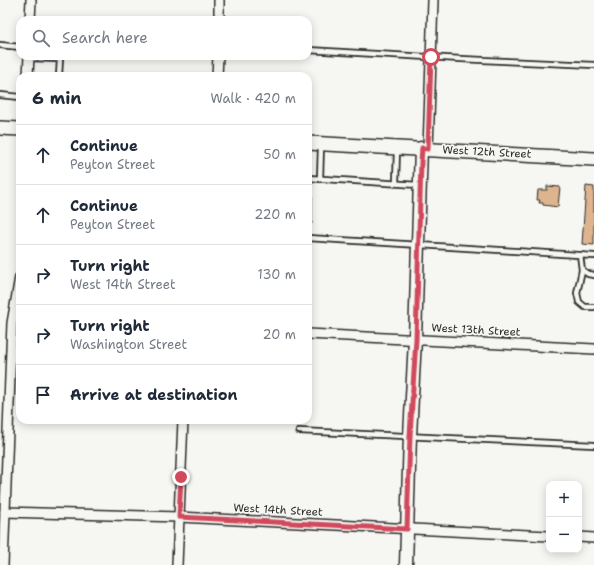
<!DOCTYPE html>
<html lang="en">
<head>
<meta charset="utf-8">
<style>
  :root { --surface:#fff; --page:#f2f2f3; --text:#1f2937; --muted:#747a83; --line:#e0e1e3 }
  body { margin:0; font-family:"Shantell Sans",sans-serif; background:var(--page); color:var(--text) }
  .controls { position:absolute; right:12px; bottom:12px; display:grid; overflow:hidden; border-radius:8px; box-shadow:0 2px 10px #0003 }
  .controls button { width:36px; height:36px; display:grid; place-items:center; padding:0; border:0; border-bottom:1px solid var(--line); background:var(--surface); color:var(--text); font:20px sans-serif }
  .stop { position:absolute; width:12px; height:12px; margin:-9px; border:3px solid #d1495b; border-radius:50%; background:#fff }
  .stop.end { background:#d1495b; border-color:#fff; box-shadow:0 1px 4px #0008 }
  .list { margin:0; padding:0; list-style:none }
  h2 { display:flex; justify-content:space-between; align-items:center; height:52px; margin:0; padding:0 16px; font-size:17px }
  h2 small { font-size:13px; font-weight:400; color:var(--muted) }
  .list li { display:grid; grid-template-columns:26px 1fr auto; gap:12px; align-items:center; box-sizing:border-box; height:60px; padding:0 16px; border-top:1px solid var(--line) }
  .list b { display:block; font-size:15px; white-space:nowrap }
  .list p { margin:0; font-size:13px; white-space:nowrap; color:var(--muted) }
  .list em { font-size:13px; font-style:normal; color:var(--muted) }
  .icon { flex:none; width:22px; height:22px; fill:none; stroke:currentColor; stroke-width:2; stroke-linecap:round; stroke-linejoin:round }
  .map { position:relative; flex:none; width:594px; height:565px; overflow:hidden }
  .search { position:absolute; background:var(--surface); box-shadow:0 2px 10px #0003; left:16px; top:16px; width:296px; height:44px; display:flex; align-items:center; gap:10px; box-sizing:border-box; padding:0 14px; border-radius:12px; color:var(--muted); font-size:15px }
  .panel { position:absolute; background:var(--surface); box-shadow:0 2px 10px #0003; left:16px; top:72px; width:296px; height:352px; border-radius:12px }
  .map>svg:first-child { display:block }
  .building { fill:#ddb48e; stroke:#2b2b2b }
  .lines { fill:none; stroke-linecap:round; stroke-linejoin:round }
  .service-casing { stroke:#2b2b2b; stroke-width:8 }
  .minor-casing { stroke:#2b2b2b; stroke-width:12 }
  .tertiary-casing { stroke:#2b2b2b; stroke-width:15 }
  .secondary-casing { stroke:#2b2b2b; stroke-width:16 }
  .service { stroke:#f6f6f2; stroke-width:4.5 }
  .minor { stroke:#f6f6f2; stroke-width:9 }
  .tertiary { stroke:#f6f6f2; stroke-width:12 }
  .secondary { stroke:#f6f6f2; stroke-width:13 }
  .route { stroke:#d1495b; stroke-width:5 }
  .labels { text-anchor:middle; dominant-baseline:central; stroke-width:3.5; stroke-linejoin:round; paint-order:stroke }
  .street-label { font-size:11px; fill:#2b2b2b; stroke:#f6f6f2 }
</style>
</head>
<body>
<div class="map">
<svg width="594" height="565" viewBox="0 0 594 565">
  <rect width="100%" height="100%" fill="#f6f6f2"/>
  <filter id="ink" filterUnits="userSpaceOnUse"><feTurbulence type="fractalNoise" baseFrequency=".025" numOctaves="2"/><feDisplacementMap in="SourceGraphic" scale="8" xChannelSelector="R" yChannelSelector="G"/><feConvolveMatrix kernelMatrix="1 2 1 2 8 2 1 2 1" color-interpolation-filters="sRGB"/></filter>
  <g filter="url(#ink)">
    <g class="building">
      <polygon points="547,186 560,187 558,207 543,205 543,203 539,203 540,200 537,200 538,190 547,190"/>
      <polygon points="586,186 594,187 594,245 582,244"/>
      <rect x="308" y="195" width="4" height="28"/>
    </g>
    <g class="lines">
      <g class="service-casing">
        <g id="service">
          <polyline points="0,45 20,47"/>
          <polyline points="308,50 461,59 594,65"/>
          <polyline points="29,58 60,59 59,76"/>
          <polyline points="0,95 20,97"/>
          <polyline points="308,178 418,185"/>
          <polyline points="320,179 321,145"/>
          <polyline points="396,183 397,149"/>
          <polyline points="308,238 594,256"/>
          <polyline points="580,255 582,270 577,293 579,302 585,307 594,307"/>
          <polyline points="582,270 588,274 594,275"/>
          <polyline points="299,431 594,445"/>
        </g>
      </g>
      <g class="minor-casing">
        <g id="minor">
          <polyline points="30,20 31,0"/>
          <polyline points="219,20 219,0"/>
          <polyline points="28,76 29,56"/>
          <polyline points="217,76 218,56"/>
          <polyline points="428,149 433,0"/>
          <polyline points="308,334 594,349"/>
          <polyline points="5,512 179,517 549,536"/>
          <polyline points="579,537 594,538"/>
          <polyline points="3,565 12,323 20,277"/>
          <polyline points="177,565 183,420"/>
        </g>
      </g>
      <g class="tertiary-casing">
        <polyline id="tertiary" points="406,565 410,436 415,339 421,148"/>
      </g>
      <g class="secondary-casing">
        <g id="secondary">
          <polyline points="0,128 20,129"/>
          <polyline points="308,143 594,159"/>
        </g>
      </g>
      <use href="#service" class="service"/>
      <use href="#minor" class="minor"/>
      <use href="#tertiary" class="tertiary"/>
      <use href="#secondary" class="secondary"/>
    </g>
  </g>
  <g class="lines" filter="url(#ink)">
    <polyline class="route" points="181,477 179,517 407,529 410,436 416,339 421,162 422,148 428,149 431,57"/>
  </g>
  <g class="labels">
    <g class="street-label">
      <text transform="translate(487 152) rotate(3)">West 12th Street</text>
      <text transform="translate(476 330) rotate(3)">West 13th Street</text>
      <text transform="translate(278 510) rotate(3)">West 14th Street</text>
    </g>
  </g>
</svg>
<div class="controls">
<button>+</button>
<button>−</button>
</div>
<div class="stop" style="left:431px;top:57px"></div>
<div class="stop end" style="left:181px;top:477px"></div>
<div class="search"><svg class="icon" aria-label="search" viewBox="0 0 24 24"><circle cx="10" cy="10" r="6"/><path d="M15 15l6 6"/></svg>Search here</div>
<section class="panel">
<h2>6 min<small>Walk · 420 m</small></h2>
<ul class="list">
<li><svg class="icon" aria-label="ahead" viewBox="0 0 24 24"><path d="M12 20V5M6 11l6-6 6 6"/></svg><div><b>Continue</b><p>Peyton Street</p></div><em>50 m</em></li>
<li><svg class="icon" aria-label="ahead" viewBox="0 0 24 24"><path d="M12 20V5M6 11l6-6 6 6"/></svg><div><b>Continue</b><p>Peyton Street</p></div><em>220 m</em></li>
<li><svg class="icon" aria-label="right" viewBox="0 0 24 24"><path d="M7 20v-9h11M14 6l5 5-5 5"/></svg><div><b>Turn right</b><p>West 14th Street</p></div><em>130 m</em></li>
<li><svg class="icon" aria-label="right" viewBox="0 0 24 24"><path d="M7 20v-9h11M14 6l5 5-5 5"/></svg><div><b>Turn right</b><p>Washington Street</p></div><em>20 m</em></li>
<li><svg class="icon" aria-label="arrive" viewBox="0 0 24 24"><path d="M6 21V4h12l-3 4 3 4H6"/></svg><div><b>Arrive at destination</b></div></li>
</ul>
</section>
</div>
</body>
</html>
